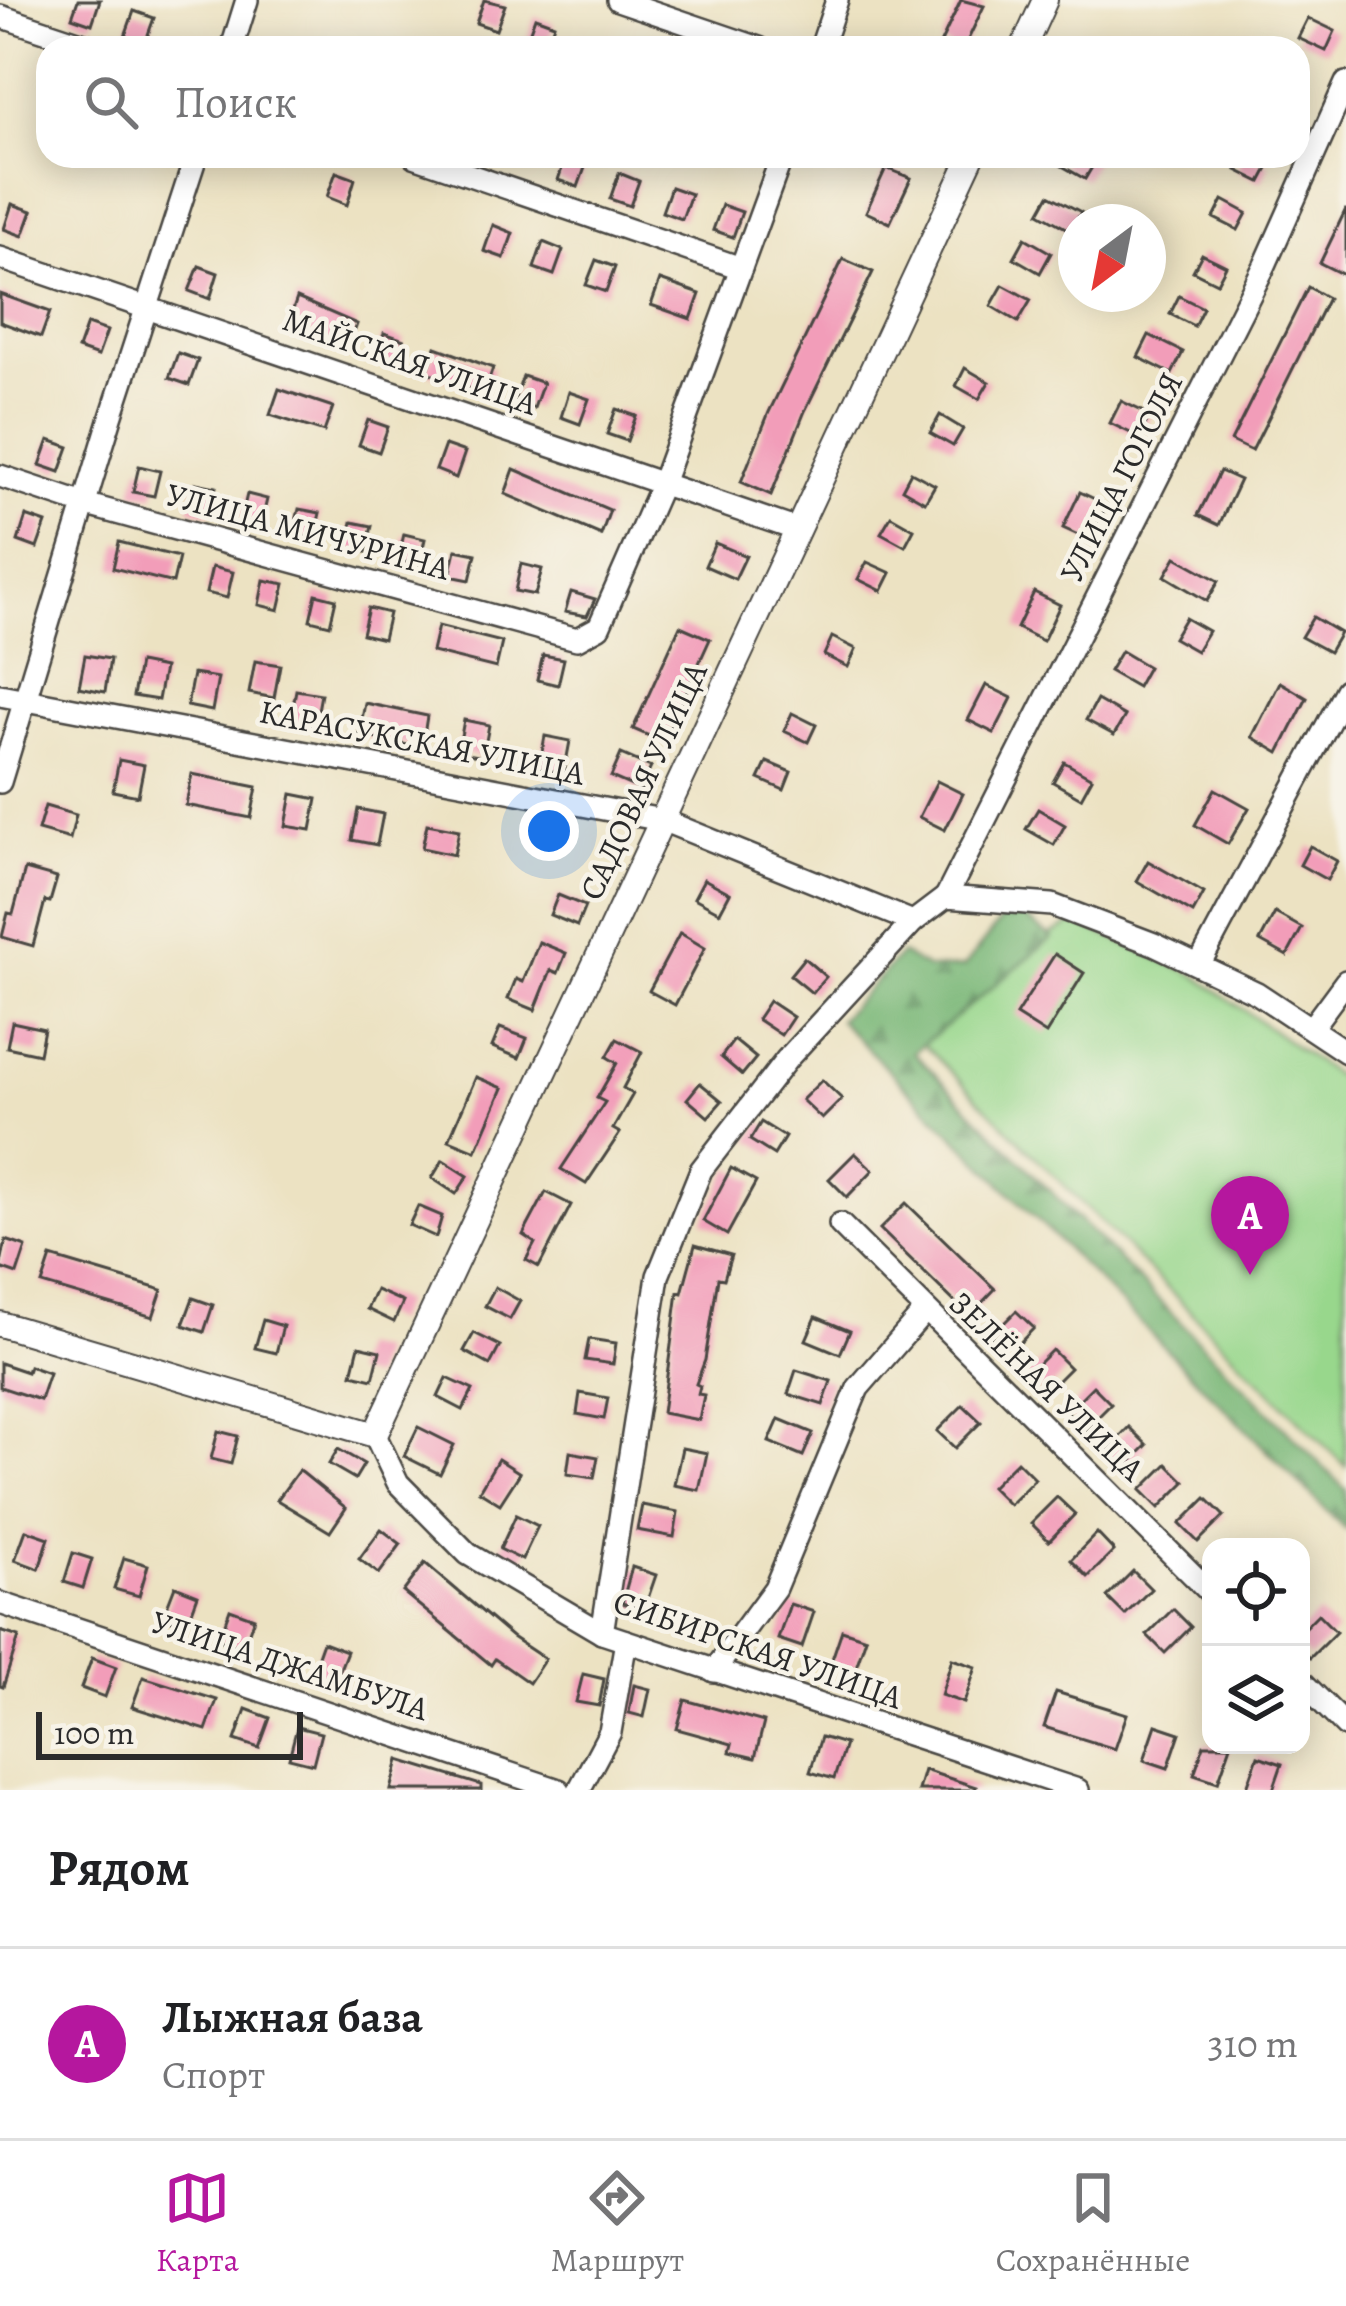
<!DOCTYPE html>
<html lang="ru">
<head>
<meta charset="utf-8">
<style>
  :root { --surface:#fff; --page:#f2f2f2; --text:#202124; --muted:#757577; --line:#e0e0e0; --accent:#b5179e }
  body { margin:0; font-family:Alegreya,serif; background:var(--page); color:var(--text) }
  .controls { position:absolute; right:36px; bottom:36px; display:grid; overflow:hidden; border-radius:24px; box-shadow:0 6px 30px #0003 }
  .controls button { width:108px; height:108px; display:grid; place-items:center; padding:0; border:0; border-bottom:3px solid var(--line); background:var(--surface); color:var(--text); font:60px sans-serif }
  .compass { position:absolute; left:1058px; top:204px; width:108px; height:108px; border-radius:50%; background:var(--surface); box-shadow:0 6px 30px #0003; rotate:212deg }
  .scale { position:absolute; left:36px; bottom:30px; width:267px; box-sizing:border-box; padding-left:12px; border:6px solid #2b2b2b; border-top:0; font-size:33px; line-height:42px; white-space:nowrap; color:#2b2b2b; -webkit-text-stroke:9px #f7f3e8; paint-order:stroke }
  .you { position:absolute; left:549px; top:831px; width:42px; height:42px; margin:-30px; border:9px solid #fff; border-radius:50%; background:#1a73e8; box-shadow:0 0 0 18px #1a73e833 }
  .badge { display:grid; place-items:center; width:78px; height:78px; border-radius:50%; background:var(--accent); color:#fff; font-size:39px; font-weight:700 }
  .pin { position:absolute; translate:-50% -99px; filter:drop-shadow(0 3px 6px #0008) }
  .pin::after { content:''; position:absolute; top:63px; width:42px; height:36px; background:inherit; clip-path:polygon(0 0,100% 0,50% 100%) }
  .list { margin:0; padding:0; list-style:none }
  h2 { display:flex; justify-content:space-between; align-items:center; height:156px; margin:0; padding:0 48px; font-size:51px }
  h2 small { font-size:39px; font-weight:400; color:var(--muted) }
  .list li { display:grid; grid-template-columns:78px 1fr auto; gap:36px; align-items:center; box-sizing:border-box; height:192px; padding:0 48px; border-top:3px solid var(--line) }
  .list b { display:block; font-size:45px; white-space:nowrap }
  .list p { margin:0; font-size:39px; white-space:nowrap; color:var(--muted) }
  .list em { font-size:39px; font-style:normal; color:var(--muted) }
  .icon { flex:none; width:66px; height:66px; fill:none; stroke:currentColor; stroke-width:2; stroke-linecap:round; stroke-linejoin:round }
  .map { position:relative; flex:none; width:1346px; height:1790px; overflow:hidden }
  .search { position:absolute; background:var(--surface); box-shadow:0 6px 30px #0003; left:36px; right:36px; top:36px; height:132px; display:flex; align-items:center; gap:30px; box-sizing:border-box; padding:0 42px; border-radius:36px; color:var(--muted); font-size:45px }
  .sheet { height:348px; background:var(--surface) }
  nav { display:flex; justify-content:space-around; align-items:center; box-sizing:border-box; height:168px; border-top:3px solid var(--line); background:var(--surface); font-size:33px; color:var(--muted) }
  nav a { display:grid; justify-items:center; gap:6px }
  nav .on { color:var(--accent) }
  .map>svg:first-child { display:block }
  .green { fill:#98d78c; stroke:#62815c; stroke-width:3 }
  .forest { fill:url(#forest-firs); stroke:#527252; stroke-width:3 }
  .building { fill:#f29db9 }
  .lines { fill:none; stroke-linecap:round; stroke-linejoin:round }
  .minor-casing { stroke:#484642; stroke-width:26 }
  .tertiary-casing { stroke:#484642; stroke-width:28 }
  .minor { stroke:#fff; stroke-width:21 }
  .tertiary { stroke:#fff; stroke-width:24 }
  .labels { text-anchor:middle; dominant-baseline:central; stroke-width:9; stroke-linejoin:round; paint-order:stroke }
  .street-label { font-size:33px; fill:#2b2b2b; stroke:#f7f3e8 }
</style>
</head>
<body>
<div class="map">
<svg width="1346" height="1790" viewBox="0 0 1346 1790">
  <defs>
    <pattern id="forest-firs" width="22" height="20" patternUnits="userSpaceOnUse" patternTransform="scale(3)"><rect width="22" height="20" fill="#7ab878"/><path d="M5 1l3.5 6h-7zM16 11l3.5 6h-7z" fill="#649663"/></pattern>
  </defs>
  <rect width="100%" height="100%" fill="#f7f3e8"/>
  <filter id="ink" filterUnits="userSpaceOnUse"><feTurbulence type="fractalNoise" baseFrequency=".00833" numOctaves="2"/><feDisplacementMap in="SourceGraphic" scale="24" xChannelSelector="R" yChannelSelector="G"/><feConvolveMatrix kernelMatrix="1 2 1 2 8 2 1 2 1" color-interpolation-filters="sRGB"/></filter>
  <filter id="wash" filterUnits="userSpaceOnUse"><feTurbulence type="fractalNoise" baseFrequency=".004" numOctaves="4" result="noise"/><feDisplacementMap in="SourceGraphic" scale="48" xChannelSelector="R" yChannelSelector="G"/><feGaussianBlur stdDeviation="2.7" result="paint"/><feColorMatrix in="noise" values="0 0 0 0 0 0 0 0 0 0 0 0 0 0 0 0 0 1.4 0 .05"/><feComposite in="paint" operator="in"/></filter>
  <g filter="url(#wash)">
    <rect width="100%" height="100%" fill="#ece2c2"/>
    <polygon class="green" points="1075,922 1195,975 1346,1083 1346,1467 916,1037 1030,946"/>
    <polygon class="forest" points="1011,907 1052,938 913,1052 1346,1490 1346,1530 839,1020 901,954 929,969 964,967"/>
    <g id="blocks">
      <g class="building">
        <polygon points="78,0 100,0 92,24 72,17"/>
        <polygon points="484,0 505,5 496,30 476,23"/>
        <polygon points="961,0 984,6 964,48 953,48 941,42"/>
        <polygon points="134,11 154,18 145,43 125,36"/>
        <polygon points="535,17 554,24 546,48 526,42"/>
        <polygon points="1308,18 1335,31 1326,51 1298,38"/>
        <polygon points="566,156 587,162 578,187 558,180"/>
        <polygon points="1067,156 1084,156 1095,162 1085,179 1062,166"/>
        <polygon points="1244,156 1270,165 1261,182 1237,170"/>
        <polygon points="886,168 911,178 890,223 866,212"/>
        <polygon points="336,172 355,179 347,205 327,197"/>
        <polygon points="619,173 639,181 630,206 610,199"/>
        <polygon points="671,187 691,194 682,219 662,212"/>
        <polygon points="1049,195 1081,212 1071,231 1039,213"/>
        <polygon points="1223,200 1247,213 1238,230 1214,218"/>
        <polygon points="12,204 32,211 23,236 4,229"/>
        <polygon points="722,205 742,212 733,237 713,230"/>
        <polygon points="1346,209 1346,276 1320,263"/>
        <polygon points="493,225 513,233 504,258 484,251"/>
        <polygon points="1025,238 1051,253 1040,273 1014,258"/>
        <polygon points="543,242 563,250 554,275 534,268"/>
        <polygon points="1202,254 1226,266 1217,283 1193,271"/>
        <polygon points="843,259 873,272 805,411 771,495 741,482 769,412"/>
        <polygon points="596,260 615,267 606,292 586,285"/>
        <polygon points="199,266 218,273 210,299 189,291"/>
        <polygon points="660,280 700,294 691,319 651,305"/>
        <polygon points="1003,285 1031,300 1018,322 991,306"/>
        <polygon points="1308,287 1328,298 1252,451 1231,441"/>
        <polygon points="0,294 50,312 41,337 0,322"/>
        <polygon points="1179,296 1203,308 1194,326 1170,314"/>
        <polygon points="297,298 357,324 348,349 288,324"/>
        <polygon points="87,324 107,331 98,356 78,349"/>
        <polygon points="384,333 404,340 395,365 375,358"/>
        <polygon points="1149,335 1183,352 1172,374 1138,357"/>
        <polygon points="436,347 493,368 484,394 427,372"/>
        <polygon points="178,353 198,360 189,385 169,378"/>
        <polygon points="965,368 989,382 979,399 956,386"/>
        <polygon points="523,376 543,383 534,408 514,401"/>
        <polygon points="279,389 333,407 324,432 270,415"/>
        <polygon points="569,392 589,399 580,424 561,417"/>
        <polygon points="1121,401 1150,415 1139,437 1110,423"/>
        <polygon points="616,409 636,416 627,441 607,434"/>
        <polygon points="940,415 963,429 953,446 930,433"/>
        <polygon points="368,420 388,427 379,452 359,445"/>
        <polygon points="49,440 69,447 60,472 40,465"/>
        <polygon points="445,445 465,452 456,478 436,470"/>
        <polygon points="139,466 160,471 154,496 133,492"/>
        <polygon points="514,469 610,510 601,535 505,494"/>
        <polygon points="1220,471 1240,480 1219,525 1198,515"/>
        <polygon points="911,472 935,485 925,502 902,489"/>
        <polygon points="196,483 216,487 210,513 189,509"/>
        <polygon points="1080,492 1107,505 1089,540 1063,528"/>
        <polygon points="247,494 267,499 261,525 241,520"/>
        <polygon points="299,509 320,513 314,539 293,534"/>
        <polygon points="26,516 46,523 37,548 18,541"/>
        <polygon points="891,516 914,529 905,546 881,533"/>
        <polygon points="352,522 372,526 366,552 346,548"/>
        <polygon points="404,534 425,539 419,565 398,560"/>
        <polygon points="119,542 179,557 173,583 113,568"/>
        <polygon points="715,543 746,556 735,579 705,566"/>
        <polygon points="456,550 476,554 470,580 450,576"/>
        <polygon points="1176,557 1219,581 1207,601 1165,576"/>
        <polygon points="867,562 891,573 882,591 858,579"/>
        <polygon points="521,564 542,569 535,595 515,591"/>
        <polygon points="212,567 233,572 227,598 206,593"/>
        <polygon points="264,580 285,584 279,610 259,605"/>
        <polygon points="571,592 595,599 587,616 565,612"/>
        <polygon points="1034,592 1060,605 1043,641 1017,628"/>
        <polygon points="316,594 336,599 330,625 310,620"/>
        <polygon points="368,608 389,613 383,639 362,634"/>
        <polygon points="1313,617 1340,633 1329,652 1301,637"/>
        <polygon points="1185,618 1208,631 1196,651 1173,638"/>
        <polygon points="438,626 502,642 496,668 432,652"/>
        <polygon points="680,626 710,639 663,742 633,729"/>
        <polygon points="832,637 856,649 848,667 824,655"/>
        <polygon points="1121,651 1148,667 1137,687 1109,671"/>
        <polygon points="85,655 110,659 105,692 79,687"/>
        <polygon points="543,655 564,659 558,685 537,680"/>
        <polygon points="255,661 280,665 274,698 249,693"/>
        <polygon points="139,663 164,668 158,700 133,696"/>
        <polygon points="193,674 218,678 212,711 187,706"/>
        <polygon points="1280,682 1307,698 1279,753 1252,737"/>
        <polygon points="986,685 1012,698 994,733 968,720"/>
        <polygon points="296,690 321,694 315,727 290,722"/>
        <polygon points="1097,700 1125,716 1114,735 1086,720"/>
        <polygon points="365,703 427,716 422,748 359,735"/>
        <polygon points="792,713 816,725 808,742 784,731"/>
        <polygon points="464,720 489,725 483,757 458,752"/>
        <polygon points="545,736 570,741 564,773 539,768"/>
        <polygon points="621,754 651,767 641,790 611,777"/>
        <polygon points="119,760 144,765 138,796 113,791"/>
        <polygon points="767,762 791,772 784,790 759,779"/>
        <polygon points="1064,762 1092,778 1081,798 1053,782"/>
        <polygon points="192,774 257,787 251,818 186,805"/>
        <polygon points="937,781 963,794 945,830 919,817"/>
        <polygon points="1215,789 1249,808 1228,844 1195,825"/>
        <polygon points="292,794 317,799 311,830 286,826"/>
        <polygon points="45,806 76,815 70,839 38,830"/>
        <polygon points="358,809 383,814 377,845 352,840"/>
        <polygon points="1038,809 1065,825 1054,845 1026,829"/>
        <polygon points="427,824 459,830 454,855 422,848"/>
        <polygon points="1310,846 1337,861 1327,880 1300,865"/>
        <polygon points="1148,861 1204,893 1193,913 1137,881"/>
        <polygon points="25,869 57,878 50,902 45,901 33,946 2,937 8,913 13,914"/>
        <polygon points="704,879 730,893 720,912 694,898"/>
        <polygon points="558,895 585,906 577,926 550,915"/>
        <polygon points="1275,913 1302,928 1287,956 1260,941"/>
        <polygon points="680,933 705,948 675,1005 649,991"/>
        <polygon points="539,942 566,953 558,973 551,970 535,1010 508,999 516,979 523,982"/>
        <polygon points="1055,954 1084,973 1046,1034 1016,1015"/>
        <polygon points="804,958 826,977 812,993 790,975"/>
        <polygon points="769,1001 793,1017 781,1035 757,1019"/>
        <polygon points="12,1022 44,1029 39,1054 7,1047"/>
        <polygon points="500,1028 527,1038 519,1058 492,1047"/>
        <polygon points="617,1039 642,1052 623,1088 633,1094 613,1129 620,1133 586,1184 561,1169 605,1102 597,1098 617,1063 607,1057"/>
        <polygon points="734,1040 756,1058 742,1075 721,1057"/>
        <polygon points="476,1077 503,1088 476,1151 449,1140"/>
        <polygon points="822,1080 842,1099 822,1119 802,1100"/>
        <polygon points="700,1083 722,1101 708,1117 687,1099"/>
        <polygon points="761,1122 785,1137 774,1155 750,1140"/>
        <polygon points="855,1153 873,1170 847,1197 829,1179"/>
        <polygon points="443,1160 468,1176 456,1194 432,1178"/>
        <polygon points="731,1168 756,1182 727,1235 703,1221"/>
        <polygon points="546,1192 571,1205 539,1267 526,1260 535,1243 523,1235"/>
        <polygon points="906,1203 995,1289 969,1316 880,1229"/>
        <polygon points="418,1206 442,1216 436,1237 409,1225"/>
        <polygon points="6,1240 26,1247 17,1274 0,1268"/>
        <polygon points="695,1245 731,1255 724,1279 718,1278 705,1360 696,1384 700,1386 698,1394 704,1395 699,1420 662,1413 678,1292 682,1293"/>
        <polygon points="51,1257 162,1290 153,1317 42,1284"/>
        <polygon points="495,1287 520,1301 510,1319 485,1306"/>
        <polygon points="376,1290 403,1302 394,1322 367,1309"/>
        <polygon points="193,1298 213,1305 204,1332 183,1325"/>
        <polygon points="1016,1311 1034,1328 1008,1355 990,1337"/>
        <polygon points="816,1317 850,1331 840,1354 806,1340"/>
        <polygon points="263,1320 283,1326 276,1353 255,1348"/>
        <polygon points="474,1333 500,1346 490,1365 464,1351"/>
        <polygon points="589,1339 616,1343 613,1364 585,1360"/>
        <polygon points="359,1346 380,1351 373,1379 352,1374"/>
        <polygon points="1052,1350 1070,1368 1044,1394 1026,1376"/>
        <polygon points="0,1363 27,1372 29,1366 49,1373 40,1400 0,1387"/>
        <polygon points="796,1370 831,1381 823,1405 788,1394"/>
        <polygon points="447,1378 473,1390 463,1410 438,1397"/>
        <polygon points="1093,1386 1111,1404 1085,1430 1067,1412"/>
        <polygon points="580,1393 608,1398 604,1419 577,1414"/>
        <polygon points="963,1405 981,1422 955,1448 937,1431"/>
        <polygon points="779,1419 813,1433 803,1456 769,1442"/>
        <polygon points="418,1427 454,1445 440,1474 404,1456"/>
        <polygon points="1129,1427 1147,1445 1121,1471 1103,1454"/>
        <polygon points="218,1431 238,1436 231,1464 211,1459"/>
        <polygon points="682,1448 707,1453 699,1490 674,1485"/>
        <polygon points="338,1449 364,1464 355,1479 329,1464"/>
        <polygon points="570,1452 598,1457 594,1478 567,1474"/>
        <polygon points="498,1459 520,1473 500,1504 479,1491"/>
        <polygon points="1017,1461 1035,1479 1009,1505 991,1487"/>
        <polygon points="1167,1464 1185,1482 1159,1508 1141,1490"/>
        <polygon points="299,1470 346,1508 330,1532 277,1500"/>
        <polygon points="1057,1497 1075,1514 1049,1541 1031,1523"/>
        <polygon points="1206,1498 1224,1516 1198,1542 1180,1524"/>
        <polygon points="642,1505 678,1512 674,1537 637,1530"/>
        <polygon points="516,1515 538,1526 522,1560 500,1549"/>
        <polygon points="381,1529 401,1544 379,1574 359,1559"/>
        <polygon points="26,1530 49,1538 39,1569 15,1560"/>
        <polygon points="1097,1533 1114,1551 1088,1577 1071,1560"/>
        <polygon points="73,1553 92,1559 83,1588 64,1582"/>
        <polygon points="124,1558 148,1565 139,1596 114,1589"/>
        <polygon points="425,1563 512,1637 545,1659 529,1683 495,1659 491,1665 403,1592"/>
        <polygon points="632,1567 656,1575 644,1610 622,1603"/>
        <polygon points="1133,1571 1151,1589 1125,1615 1107,1597"/>
        <polygon points="175,1586 198,1595 187,1625 163,1617"/>
        <polygon points="790,1604 814,1612 802,1647 778,1639"/>
        <polygon points="230,1609 254,1618 243,1648 219,1639"/>
        <polygon points="1173,1609 1191,1627 1165,1653 1147,1635"/>
        <polygon points="1318,1614 1336,1632 1310,1658 1301,1649 1301,1631"/>
        <polygon points="842,1630 866,1638 854,1673 830,1665"/>
        <polygon points="0,1631 19,1637 3,1687 0,1686"/>
        <polygon points="323,1642 347,1651 335,1682 312,1673"/>
        <polygon points="92,1658 116,1667 105,1697 81,1688"/>
        <polygon points="952,1659 976,1667 964,1703 941,1695"/>
        <polygon points="583,1674 604,1679 599,1706 576,1702"/>
        <polygon points="143,1677 217,1700 206,1730 132,1707"/>
        <polygon points="634,1685 650,1689 644,1717 629,1713"/>
        <polygon points="1056,1692 1127,1714 1115,1749 1044,1727"/>
        <polygon points="685,1700 764,1722 755,1758 730,1752 732,1744 677,1729"/>
        <polygon points="246,1709 270,1718 259,1748 235,1740"/>
        <polygon points="1156,1725 1180,1733 1168,1768 1144,1760"/>
        <polygon points="297,1727 321,1733 313,1764 289,1758"/>
        <polygon points="821,1737 845,1744 834,1779 810,1772"/>
        <polygon points="1204,1745 1231,1745 1218,1782 1194,1774"/>
        <polygon points="1258,1756 1282,1764 1273,1790 1246,1790"/>
        <polygon points="399,1760 481,1785 481,1790 391,1790"/>
        <polygon points="924,1770 976,1787 975,1790 918,1790"/>
      </g>
    </g>
  </g>
  <g filter="url(#ink)">
    <use href="#blocks" fill-opacity="0" stroke="#484642" stroke-width="3"/>
    <g class="lines">
      <g class="minor-casing">
        <g id="minor">
          <polyline points="618,0 759,48"/>
          <polyline points="0,16 96,48"/>
          <polyline points="232,48 247,0"/>
          <polyline points="821,48 837,0"/>
          <polyline points="414,156 741,268"/>
          <polyline points="0,258 798,530"/>
          <polyline points="0,476 84,504 577,639 599,627 663,481 782,156"/>
          <polyline points="0,695 662,820 913,922 946,897 1052,905 1154,944 1257,993 1346,1052"/>
          <polyline points="0,782 111,417 196,156"/>
          <polyline points="946,897 1265,265 1346,83"/>
          <polyline points="1200,963 1346,690"/>
          <polyline points="1312,1027 1346,981"/>
          <polyline points="840,1224 1211,1593"/>
          <polyline points="375,1435 398,1483 468,1554 602,1633 1078,1790"/>
          <polyline points="0,1603 559,1790"/>
          <polyline points="602,1633 658,1276 701,1170 787,1059 913,922"/>
          <polyline points="714,1671 775,1588 858,1388 924,1312"/>
          <polyline points="1301,1681 1346,1726"/>
          <polyline points="579,1790 610,1732 626,1641"/>
        </g>
      </g>
      <g class="tertiary-casing">
        <g id="tertiary">
          <polyline points="1023,48 1045,0"/>
          <polyline points="0,1324 375,1435 972,156"/>
        </g>
      </g>
      <use href="#minor" class="minor"/>
      <use href="#tertiary" class="tertiary"/>
    </g>
  </g>
  <g class="labels">
    <g class="street-label">
      <text transform="translate(410 361) rotate(19)">МАЙСКАЯ УЛИЦА</text>
      <text transform="translate(1121 477) rotate(-63)">УЛИЦА ГОГОЛЯ</text>
      <text transform="translate(308 531) rotate(15)">УЛИЦА МИЧУРИНА</text>
      <text transform="translate(422 742) rotate(11)">КАРАСУКСКАЯ УЛИЦА</text>
      <text transform="translate(643 781) rotate(-65)">САДОВАЯ УЛИЦА</text>
      <text transform="translate(1047 1386) rotate(44)">ЗЕЛЁНАЯ УЛИЦА</text>
      <text transform="translate(758 1649) rotate(19)">СИБИРСКАЯ УЛИЦА</text>
      <text transform="translate(290 1665) rotate(18)">УЛИЦА ДЖАМБУЛА</text>
    </g>
  </g>
</svg>
<div class="controls">
<button><svg class="icon" aria-label="locate" viewBox="0 0 24 24"><circle cx="12" cy="12" r="6"/><path d="M12 2v4M12 18v4M2 12h4M18 12h4"/></svg></button>
<button><svg class="icon" aria-label="layers" viewBox="0 0 24 24"><path d="M12 4l9 5-9 5-9-5zM3 14l9 5 9-5"/></svg></button>
</div>
<svg class="compass" viewBox="-18 -18 36 36"><path d="M0-13l5 13h-10z" fill="#e53935"/><path d="M0 13l5-13h-10z" fill="#757577"/></svg>
<div class="scale">100 m</div>
<div class="you"></div>
<div class="pin badge" style="left:1250px;top:1275px">A</div>
<div class="search"><svg class="icon" aria-label="search" viewBox="0 0 24 24"><circle cx="10" cy="10" r="6"/><path d="M15 15l6 6"/></svg>Поиск</div>
</div>
<section class="sheet">
<h2>Рядом<small></small></h2>
<ul class="list">
<li><span class="badge">A</span><div><b>Лыжная база</b><p>Спорт</p></div><em>310 m</em></li>
</ul>
</section>
<nav>
<a class="on"><svg class="icon" aria-label="map" viewBox="0 0 24 24"><path d="M3 6l6-2 6 2 6-2v14l-6 2-6-2-6 2zM9 4v14M15 6v14"/></svg>Карта</a>
<a><svg class="icon" aria-label="directions" viewBox="0 0 24 24"><path d="M12 3l9 9-9 9-9-9zM9 14v-3h6M13 9l2 2-2 2"/></svg>Маршрут</a>
<a><svg class="icon" aria-label="saved" viewBox="0 0 24 24"><path d="M7 4h10v16l-5-4-5 4z"/></svg>Сохранённые</a>
</nav>
</body>
</html>
